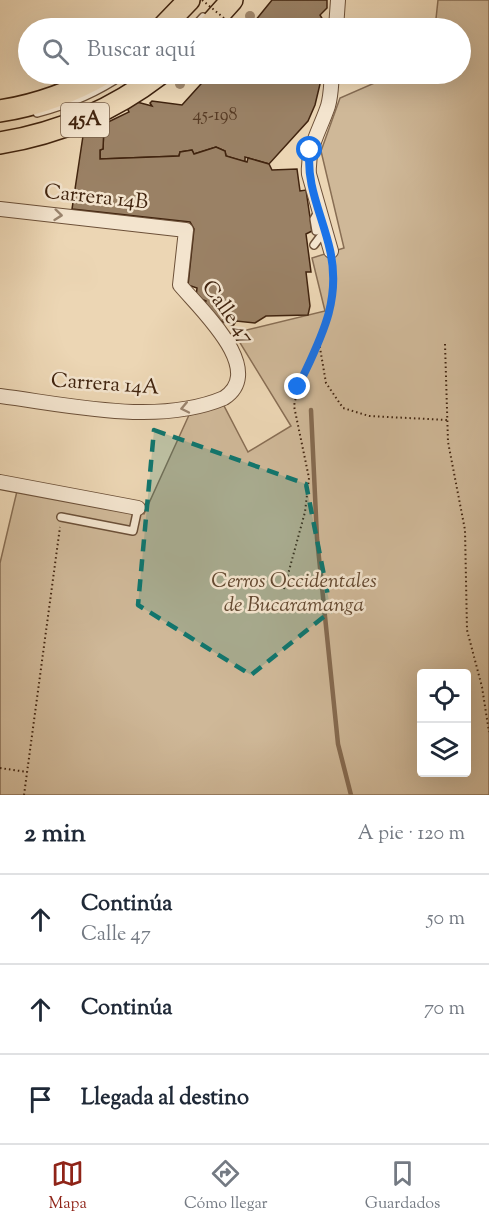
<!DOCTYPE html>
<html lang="es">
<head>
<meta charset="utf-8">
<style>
  :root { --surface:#fff; --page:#f6f6f7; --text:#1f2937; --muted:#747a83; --line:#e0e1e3; --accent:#8f2418 }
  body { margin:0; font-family:"Sorts Mill Goudy",serif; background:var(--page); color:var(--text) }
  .controls { position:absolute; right:18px; bottom:18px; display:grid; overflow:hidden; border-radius:6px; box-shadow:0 6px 24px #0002 }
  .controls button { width:54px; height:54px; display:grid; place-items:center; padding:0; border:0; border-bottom:2px solid var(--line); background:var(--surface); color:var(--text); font:30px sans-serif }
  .stop { position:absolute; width:18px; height:18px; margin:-14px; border:4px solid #1a73e8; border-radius:50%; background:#fff }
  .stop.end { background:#1a73e8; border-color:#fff; box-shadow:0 2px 6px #0008 }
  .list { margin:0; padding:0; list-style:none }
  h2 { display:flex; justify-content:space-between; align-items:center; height:78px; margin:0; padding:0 24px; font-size:26px }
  h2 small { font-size:20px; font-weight:400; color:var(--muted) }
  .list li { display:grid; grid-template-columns:39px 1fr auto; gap:18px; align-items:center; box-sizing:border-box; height:90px; padding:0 24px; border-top:2px solid var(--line) }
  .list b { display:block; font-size:22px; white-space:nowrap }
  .list p { margin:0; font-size:20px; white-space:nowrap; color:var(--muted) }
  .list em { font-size:20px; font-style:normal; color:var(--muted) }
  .icon { flex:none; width:33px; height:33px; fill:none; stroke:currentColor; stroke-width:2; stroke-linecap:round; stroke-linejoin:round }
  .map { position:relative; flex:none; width:489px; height:795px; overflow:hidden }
  .search { position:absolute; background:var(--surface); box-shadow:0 6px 24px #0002; left:18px; right:18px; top:18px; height:66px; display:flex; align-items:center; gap:15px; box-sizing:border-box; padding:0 21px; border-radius:33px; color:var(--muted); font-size:22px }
  .sheet { height:348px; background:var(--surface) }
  nav { display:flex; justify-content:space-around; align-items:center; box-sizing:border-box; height:84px; border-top:2px solid var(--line); background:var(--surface); font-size:16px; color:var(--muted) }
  nav a { display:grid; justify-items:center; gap:3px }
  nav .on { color:var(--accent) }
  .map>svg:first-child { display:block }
  .green { fill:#cfb898; stroke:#886e54; stroke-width:1.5; fill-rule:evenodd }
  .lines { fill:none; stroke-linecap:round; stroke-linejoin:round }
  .stream { stroke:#856a50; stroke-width:4.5 }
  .building { fill:#9a8165; stroke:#41240f; stroke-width:1.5 }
  .lane-casing { stroke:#6c5038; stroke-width:10 }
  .street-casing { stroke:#6c5038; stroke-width:16 }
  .primary-casing { stroke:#41240f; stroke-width:24 }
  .path { stroke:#41240f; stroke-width:2; stroke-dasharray:1.5 3; stroke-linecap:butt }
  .lane { stroke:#f3e4ce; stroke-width:7 }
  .street { stroke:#f3e4ce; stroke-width:14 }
  .primary { stroke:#ecd6b4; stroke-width:21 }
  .path-bridge { stroke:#41240f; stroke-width:2; stroke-dasharray:1.5 3; stroke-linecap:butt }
  .tree { fill:#a1886c }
  .oneway { stroke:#9a846e }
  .route { stroke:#1a73e8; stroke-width:8 }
  .marked { fill:#0f766e; fill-opacity:0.2; stroke:#0f766e; stroke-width:4.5; stroke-dasharray:12 8; stroke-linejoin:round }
  .labels { text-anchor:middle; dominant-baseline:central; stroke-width:5; stroke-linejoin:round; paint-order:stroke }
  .number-label { font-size:18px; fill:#573b24 }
  .shield { fill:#f3e4ce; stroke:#765e48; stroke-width:1.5 }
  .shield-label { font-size:20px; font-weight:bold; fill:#41240f }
  .street-label { font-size:21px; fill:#41240f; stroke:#f3e4ce }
  .park-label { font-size:21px; font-style:italic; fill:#644931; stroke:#f3e4ce }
</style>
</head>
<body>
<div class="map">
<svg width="489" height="795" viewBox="0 0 489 795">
  <rect width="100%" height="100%" fill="#ecd6b4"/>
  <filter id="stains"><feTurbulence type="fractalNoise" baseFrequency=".00333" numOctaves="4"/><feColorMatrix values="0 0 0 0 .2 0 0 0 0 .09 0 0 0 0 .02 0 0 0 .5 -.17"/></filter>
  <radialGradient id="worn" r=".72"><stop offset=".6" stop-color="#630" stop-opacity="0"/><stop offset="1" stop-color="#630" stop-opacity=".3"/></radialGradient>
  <path class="green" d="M 438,0 L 489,0 L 489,795 L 0,795 L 0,563 L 17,491 L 144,514 L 189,415 L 223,404 L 248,452 L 291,426 L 234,333 L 325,311 L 312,258 L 344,248 L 321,151 L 340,98 L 395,74 L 460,74 L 460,28 L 435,28 ZM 422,674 L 466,674 L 466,772 L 422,772 Z"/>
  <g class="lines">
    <polyline class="stream" points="311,410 317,538 338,744 351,795"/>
  </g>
  <g class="building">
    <polygon points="272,0 327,0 327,8 320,15 326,25 325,28 245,28 252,19 255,21"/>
    <polygon points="210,74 321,74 321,80 315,105 308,121 269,164 245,157 245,162 226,156 225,151 216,147 194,154 192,150 180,152 179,156 100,159 100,150 103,149 104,124 129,112 125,104 137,102 152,106 150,103 152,101 182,105"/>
    <polygon points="104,127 103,149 100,150 100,159 179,156 180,152 192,150 194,154 216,147 225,151 226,156 247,162 248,158 269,164 272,170 297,169 300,191 306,190 312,231 306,234 311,272 306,272 310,306 308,315 266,316 255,323 236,321 233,326 214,318 204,306 206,301 196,297 197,288 188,285 194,229 190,222 72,209 83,136"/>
  </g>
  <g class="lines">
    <g class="lane-casing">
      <g id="lane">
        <polyline points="193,28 203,17"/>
        <path d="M 37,113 C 68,105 98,92 124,74"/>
        <polyline points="316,231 314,219 318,212"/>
        <polyline points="314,245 323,233"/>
        <polyline points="61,517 133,531 138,508"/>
      </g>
    </g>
    <g class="street-casing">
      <g id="street">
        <polyline points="336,28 338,0"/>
        <path d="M 0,209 L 186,230 L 180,285 C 200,309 267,370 224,398 C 158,426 70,405 0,396"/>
        <path d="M 331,251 L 309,174 C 307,149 320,130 328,106 C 331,96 331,85 332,74"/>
        <polyline points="0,482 138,508"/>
      </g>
    </g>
    <g class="primary-casing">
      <g id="primary">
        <polyline points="162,28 189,0"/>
        <polyline points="207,28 232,0"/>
        <path d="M 0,111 C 38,105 71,93 104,74"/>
        <path d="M 0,143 C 60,133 112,111 160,74"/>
      </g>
    </g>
    <g class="path">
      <polyline points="238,20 244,26 242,28"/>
      <polyline points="319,342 326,383 343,408 369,416 447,420"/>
      <polyline points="445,344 448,442 465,530 467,630 482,687 489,732"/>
      <polyline points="284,589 305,512 309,478 294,406 298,387 331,310 332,264"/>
      <polyline points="0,768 27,772"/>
      <polyline points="24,795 60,527"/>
    </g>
    <use href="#lane" class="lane"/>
    <use href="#street" class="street"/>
    <use href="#primary" class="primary"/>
    <polyline class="path-bridge" points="202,0 236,28"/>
  </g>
  <g class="tree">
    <circle cx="250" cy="16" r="5"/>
    <circle cx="180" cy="84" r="5"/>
  </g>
  <defs><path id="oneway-chevron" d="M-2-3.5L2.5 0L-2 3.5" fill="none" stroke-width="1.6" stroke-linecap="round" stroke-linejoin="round" transform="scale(1.5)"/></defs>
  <g class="oneway">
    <use href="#oneway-chevron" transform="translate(58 215) rotate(6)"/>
    <use href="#oneway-chevron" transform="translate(185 408) rotate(168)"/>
  </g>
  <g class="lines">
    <path class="route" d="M 298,387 C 319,341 342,303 330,250 C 323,217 305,184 310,150"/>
  </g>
  <path class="marked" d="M 154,430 L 306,484 L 331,611 L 251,675 L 138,605 Z"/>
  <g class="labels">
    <g class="number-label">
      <text x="215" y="116">45-198</text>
    </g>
    <rect class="shield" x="61" y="103" width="48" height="34" rx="4.5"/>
    <g class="shield-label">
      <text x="85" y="120">45A</text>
    </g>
    <g class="street-label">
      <text transform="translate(96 198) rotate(6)">Carrera 14B</text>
      <text transform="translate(227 313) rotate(54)">Calle 47</text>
      <text transform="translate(105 385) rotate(4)">Carrera 14A</text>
    </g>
    <g class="park-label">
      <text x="294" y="582">Cerros Occidentales<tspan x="294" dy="24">de Bucaramanga</tspan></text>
    </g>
  </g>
  <rect width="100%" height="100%" filter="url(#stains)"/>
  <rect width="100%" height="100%" fill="url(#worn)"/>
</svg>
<div class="controls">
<button><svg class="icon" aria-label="locate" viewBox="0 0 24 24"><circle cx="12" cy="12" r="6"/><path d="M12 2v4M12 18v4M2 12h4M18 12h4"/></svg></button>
<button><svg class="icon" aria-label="layers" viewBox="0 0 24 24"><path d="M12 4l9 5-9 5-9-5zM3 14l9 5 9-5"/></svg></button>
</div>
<div class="stop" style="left:310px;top:150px"></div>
<div class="stop end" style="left:298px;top:387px"></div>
<div class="search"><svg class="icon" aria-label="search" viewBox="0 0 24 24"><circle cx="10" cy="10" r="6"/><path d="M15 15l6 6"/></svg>Buscar aquí</div>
</div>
<section class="sheet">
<h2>2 min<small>A pie · 120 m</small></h2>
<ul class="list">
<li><svg class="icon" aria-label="ahead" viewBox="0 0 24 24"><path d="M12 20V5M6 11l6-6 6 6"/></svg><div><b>Continúa</b><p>Calle 47</p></div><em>50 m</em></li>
<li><svg class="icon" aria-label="ahead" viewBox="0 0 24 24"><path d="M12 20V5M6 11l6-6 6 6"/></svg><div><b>Continúa</b></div><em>70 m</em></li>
<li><svg class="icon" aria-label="arrive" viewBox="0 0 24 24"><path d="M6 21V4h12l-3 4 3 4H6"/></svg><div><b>Llegada al destino</b></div></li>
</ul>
</section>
<nav>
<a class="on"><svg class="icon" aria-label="map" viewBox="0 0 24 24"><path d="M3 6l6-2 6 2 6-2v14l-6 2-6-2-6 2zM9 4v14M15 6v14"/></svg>Mapa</a>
<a><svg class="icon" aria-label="directions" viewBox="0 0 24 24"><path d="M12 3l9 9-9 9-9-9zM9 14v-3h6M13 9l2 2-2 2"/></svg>Cómo llegar</a>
<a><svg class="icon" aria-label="saved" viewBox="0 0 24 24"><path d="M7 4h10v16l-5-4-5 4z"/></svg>Guardados</a>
</nav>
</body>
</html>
